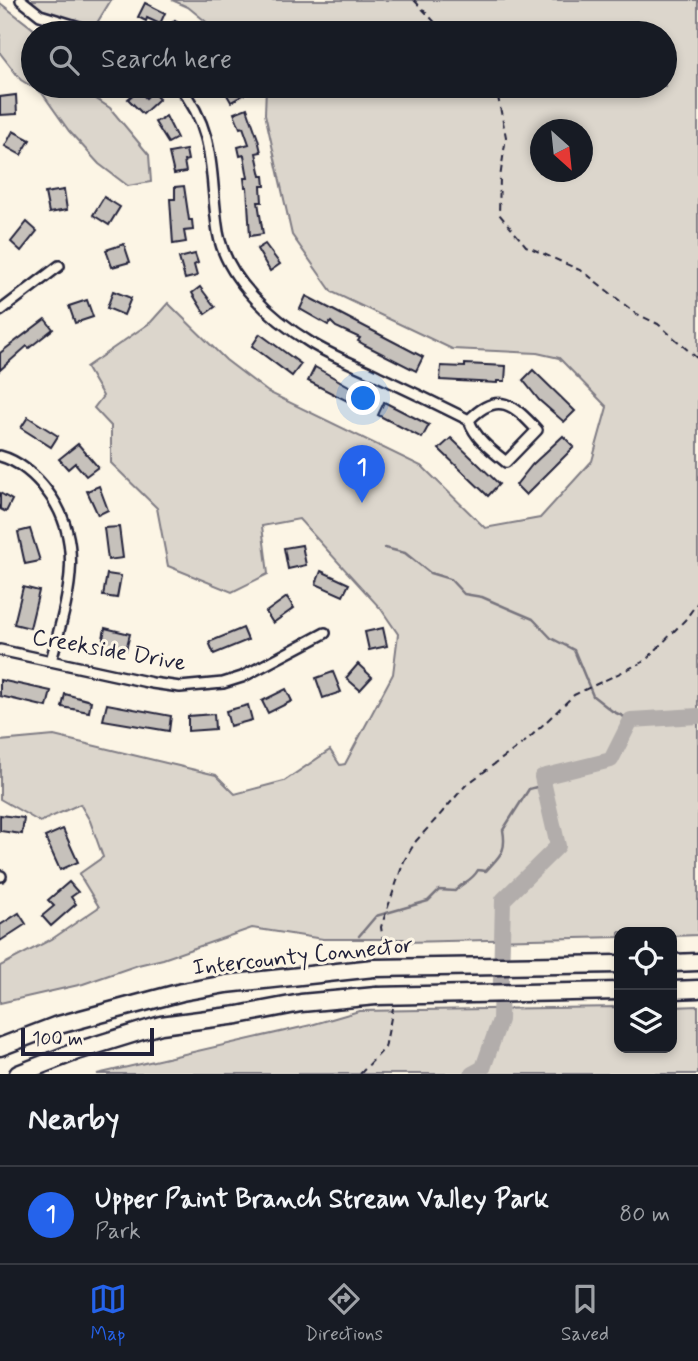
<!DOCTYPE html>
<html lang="en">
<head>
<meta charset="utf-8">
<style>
  :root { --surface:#171b24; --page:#242831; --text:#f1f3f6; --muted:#9ea1a6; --line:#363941; --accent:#2563eb }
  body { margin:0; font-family:Mynerve,sans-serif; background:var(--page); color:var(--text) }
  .controls { position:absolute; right:21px; bottom:21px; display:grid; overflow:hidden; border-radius:14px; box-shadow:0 4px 10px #0003 }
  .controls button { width:63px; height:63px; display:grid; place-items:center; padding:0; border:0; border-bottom:2px solid var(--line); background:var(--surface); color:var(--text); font:35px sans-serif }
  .compass { position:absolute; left:530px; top:119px; width:63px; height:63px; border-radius:50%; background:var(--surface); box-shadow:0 4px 10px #0003; rotate:153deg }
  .scale { position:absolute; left:21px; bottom:18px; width:133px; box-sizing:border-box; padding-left:7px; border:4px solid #22223b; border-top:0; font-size:19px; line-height:24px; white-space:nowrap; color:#22223b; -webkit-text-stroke:5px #fcf5e5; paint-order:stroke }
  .you { position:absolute; left:364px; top:399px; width:24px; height:24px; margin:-18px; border:5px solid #fff; border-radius:50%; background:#1a73e8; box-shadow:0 0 0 10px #1a73e833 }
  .badge { display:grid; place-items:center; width:46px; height:46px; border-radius:50%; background:var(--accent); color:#fff; font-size:23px; font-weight:700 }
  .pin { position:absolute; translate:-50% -58px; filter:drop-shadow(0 2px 4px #0008) }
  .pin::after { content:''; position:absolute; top:37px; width:24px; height:21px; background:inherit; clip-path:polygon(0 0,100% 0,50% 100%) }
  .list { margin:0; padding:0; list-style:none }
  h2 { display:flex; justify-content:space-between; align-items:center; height:91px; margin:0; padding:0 28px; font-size:30px }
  h2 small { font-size:23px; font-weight:400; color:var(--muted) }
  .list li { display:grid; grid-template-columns:46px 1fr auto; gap:21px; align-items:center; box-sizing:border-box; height:98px; padding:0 28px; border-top:2px solid var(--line) }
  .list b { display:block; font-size:26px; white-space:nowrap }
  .list p { margin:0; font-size:23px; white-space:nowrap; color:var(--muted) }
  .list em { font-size:23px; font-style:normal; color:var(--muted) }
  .icon { flex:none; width:38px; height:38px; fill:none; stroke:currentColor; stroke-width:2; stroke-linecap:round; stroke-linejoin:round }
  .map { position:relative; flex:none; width:698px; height:1074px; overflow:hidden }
  .search { position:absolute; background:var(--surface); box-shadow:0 4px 10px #0003; left:21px; right:21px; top:21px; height:77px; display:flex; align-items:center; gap:18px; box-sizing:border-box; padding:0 24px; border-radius:38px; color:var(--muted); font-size:26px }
  .sheet { height:189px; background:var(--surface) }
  nav { display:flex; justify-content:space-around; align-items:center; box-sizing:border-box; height:98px; border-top:2px solid var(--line); background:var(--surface); font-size:19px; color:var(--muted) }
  nav a { display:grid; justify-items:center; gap:4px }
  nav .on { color:var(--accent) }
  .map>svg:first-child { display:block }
  .green { fill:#dcd6cc; stroke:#7f7c84; stroke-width:2; fill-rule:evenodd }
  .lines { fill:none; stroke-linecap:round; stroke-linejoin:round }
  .stream { stroke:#78757e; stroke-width:2.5 }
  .river { stroke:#b2adab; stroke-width:16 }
  .building { fill:#c6c1bb; stroke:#22223b; stroke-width:2 }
  .minor-casing { stroke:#22223b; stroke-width:14 }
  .motorway-casing { stroke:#22223b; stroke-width:21 }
  .path { stroke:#22223b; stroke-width:2; stroke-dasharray:7 5; stroke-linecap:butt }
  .minor { stroke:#fcf5e5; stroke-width:9 }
  .motorway { stroke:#fcf5e5; stroke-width:16 }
  .motorway-bridge-casing { stroke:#22223b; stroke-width:21; stroke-linecap:butt }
  .motorway-bridge { stroke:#fcf5e5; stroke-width:16 }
  .labels { text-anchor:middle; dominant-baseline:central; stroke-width:6; stroke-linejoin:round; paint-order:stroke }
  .street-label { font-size:23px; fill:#22223b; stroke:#fcf5e5 }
</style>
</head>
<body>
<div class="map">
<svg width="698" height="1074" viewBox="0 0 698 1074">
  <rect width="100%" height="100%" fill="#fcf5e5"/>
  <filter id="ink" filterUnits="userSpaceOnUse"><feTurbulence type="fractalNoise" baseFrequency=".0143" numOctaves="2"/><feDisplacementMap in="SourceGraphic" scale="14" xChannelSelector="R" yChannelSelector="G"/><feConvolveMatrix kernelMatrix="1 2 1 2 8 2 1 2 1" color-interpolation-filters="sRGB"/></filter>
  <g filter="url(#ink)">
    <g class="green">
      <polygon points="21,0 111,0 92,31 68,25"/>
      <path d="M 172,0 L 698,0 L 698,935 L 672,936 L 672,932 L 619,932 L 619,937 L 406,942 L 404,939 L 323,939 L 252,928 L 163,959 L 138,965 L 83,984 L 0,1003 L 0,966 L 52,939 L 99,907 L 79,874 L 103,857 L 90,821 L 80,804 L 40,822 L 0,799 L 0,741 L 54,736 L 216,775 L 235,794 L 284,781 L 330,750 L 340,765 L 345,764 L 393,674 L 398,634 L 381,609 L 299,519 L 262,526 L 268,574 L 232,592 L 168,566 L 157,508 L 111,463 L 111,426 L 94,408 L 103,396 L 86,367 L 151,322 L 168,303 L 226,360 L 268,392 L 423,467 L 485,528 L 540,518 L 592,461 L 607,407 L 559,358 L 537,353 L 452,349 L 332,292 L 292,235 L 265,114 L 266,86 L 665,86 L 665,33 L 220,33 L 188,7 ZM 540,130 L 582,130 L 582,172 L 540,172 Z"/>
      <polygon points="0,3 35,30 44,33 33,33 33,86 82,86 81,89 110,108 149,155 151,182 128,186 99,164 69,131 42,93 21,80 0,53"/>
      <polygon points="698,1006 698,1074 97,1074 311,1025 359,1011 619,1007 619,1048 672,1048 672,1007"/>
    </g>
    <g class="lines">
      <g class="stream">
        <polyline points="385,548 405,553 430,573 450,579 464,594 482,597 533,619 551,638 574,650 593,696 612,711 631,720"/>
        <path d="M 359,936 L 376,916 L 428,901 L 439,890 L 455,891 C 463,882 472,881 478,870 L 486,871 C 500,855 507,852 503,830 L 529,789 L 544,785"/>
      </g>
      <polyline class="river" points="472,1074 483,1068 500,1020 503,900 558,846 542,777 611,760 631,720 698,716"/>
    </g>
    <g class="building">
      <polygon points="145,3 165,13 160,24 147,18 146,21 138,17"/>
      <polygon points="175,20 191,33 172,33 167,29"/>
      <polygon points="227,86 240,86 245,94 231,102 226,93 229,91"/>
      <polygon points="138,90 146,98 152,92 159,99 143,114 128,99"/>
      <polygon points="16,95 17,114 0,115 0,97"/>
      <polygon points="247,108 258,139 261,152 256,153 261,176 264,176 265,186 261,186 262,202 258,202 263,234 250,236 247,187 245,187 244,178 248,178 244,155 240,156 238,147 249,144 243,127 240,128 234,113"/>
      <polygon points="166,116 177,138 168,143 155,122"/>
      <polygon points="13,131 30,140 21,155 5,146"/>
      <polygon points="186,150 188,160 184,161 186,172 174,174 169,153"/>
      <polygon points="184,186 189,220 192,220 193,230 184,231 186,242 173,244 170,199 175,199 175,187"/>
      <polygon points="64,190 67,210 49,213 45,193"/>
      <polygon points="104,197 120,207 109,225 93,215"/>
      <polygon points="27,222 37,231 21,251 11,242"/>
      <polygon points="124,244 130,262 112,267 106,250"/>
      <polygon points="265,244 280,264 270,271 257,249"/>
      <polygon points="195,254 198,263 194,265 197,276 185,279 179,258"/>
      <polygon points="200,287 215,307 205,314 192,293"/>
      <polygon points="113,291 131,298 124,315 107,308"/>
      <polygon points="306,296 423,357 416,371 365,345 358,341 360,338 336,327 331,322 328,325 300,309"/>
      <polygon points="87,300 93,317 75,323 69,306"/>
      <polygon points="45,319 53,329 29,348 27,346 0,370 0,353"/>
      <polygon points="260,334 301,364 292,376 252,346"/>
      <polygon points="465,364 506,366 505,381 497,381 497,383 440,380 441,366 465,367"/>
      <polygon points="315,367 358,391 359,389 366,393 359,407 308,381"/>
      <polygon points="533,370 575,411 564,422 539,400 523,380"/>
      <polygon points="384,402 429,425 422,438 378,415"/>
      <polygon points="28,417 58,436 51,447 21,428"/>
      <polygon points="563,436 574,447 526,495 516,485 532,465"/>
      <polygon points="451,438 499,484 488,496 439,449"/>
      <polygon points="78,444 98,467 86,476 75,463 68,469 59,459"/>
      <polygon points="99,486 108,510 98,515 87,491"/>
      <polygon points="0,493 12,500 6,512 0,509"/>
      <polygon points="119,527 123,558 108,560 104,528"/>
      <polygon points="30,529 40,561 25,564 18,532"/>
      <polygon points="302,545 306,565 288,569 284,548"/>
      <polygon points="321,571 349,584 343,596 316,584"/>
      <polygon points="107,574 121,576 117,598 103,596"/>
      <polygon points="23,587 39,591 30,628 14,624"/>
      <polygon points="287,597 294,608 273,623 266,612"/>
      <polygon points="105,628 130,634 126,650 102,644"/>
      <polygon points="243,628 248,640 214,654 209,642"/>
      <polygon points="383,628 387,646 369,650 365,632"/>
      <polygon points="358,664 372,677 360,690 346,678"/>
      <polygon points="333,672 341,692 323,698 316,678"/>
      <polygon points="0,680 51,691 47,707 0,696"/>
      <polygon points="286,689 292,701 268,713 262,701"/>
      <polygon points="65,694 91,701 89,712 62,707"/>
      <polygon points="107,704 171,716 169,731 103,720"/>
      <polygon points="248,705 252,720 230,726 226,711"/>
      <polygon points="214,714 215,729 188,731 188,716"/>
      <polygon points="0,815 24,818 22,834 0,831"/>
      <polygon points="63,829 78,862 60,870 45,837"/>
      <polygon points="69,882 78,892 71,897 76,904 51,926 42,916 54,906 48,900"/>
      <polygon points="19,913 26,924 0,941 0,925"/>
    </g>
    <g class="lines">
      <g class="minor-casing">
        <g id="minor">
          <polyline points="21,0 40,15 99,33"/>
          <path d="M 179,86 C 218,133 209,177 218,232 C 226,279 272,319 311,343 C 332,356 356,365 378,376 C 408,390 439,405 469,420 C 475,438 491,450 506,462 L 537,430 C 514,405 498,390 469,420"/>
          <polyline points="0,311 59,266"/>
          <path d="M 0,456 C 19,461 36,476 47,491 C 88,544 66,603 51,661"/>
          <polyline points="0,650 152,683 180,687 223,683 242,677 325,633"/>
          <polyline points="0,876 1,876"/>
        </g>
      </g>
      <g class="motorway-casing">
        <g id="motorway">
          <polyline points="672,963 698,962"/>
          <polyline points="672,990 698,989"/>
          <polyline points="0,1047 55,1026 182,992 226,984 374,968"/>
          <polyline points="18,1074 77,1051 161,1025 238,1015 301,1003 376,996"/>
        </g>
      </g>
      <g class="path">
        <polyline points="414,0 445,33"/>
        <polyline points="492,86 497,92 506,137 500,178 499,214 526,246 584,272 635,313 658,324 698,359"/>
        <polyline points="385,955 381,927 404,861 416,841 438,817 466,785 526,741 574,695 645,661 685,620 698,602"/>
        <polyline points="360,1074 385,1048 393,1008"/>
      </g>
      <use href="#minor" class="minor"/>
      <use href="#motorway" class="motorway"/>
      <g class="motorway-bridge-casing">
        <g id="motorway-bridge">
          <polyline points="374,968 619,964"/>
          <polyline points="376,996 619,991"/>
        </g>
      </g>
      <use href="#motorway-bridge" class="motorway-bridge"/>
    </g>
  </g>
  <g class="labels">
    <g class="street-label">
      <text transform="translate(109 651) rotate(10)">Creekside Drive</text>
      <text transform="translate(303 957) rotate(-6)">Intercounty Connector</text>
    </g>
  </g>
</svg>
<div class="controls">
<button><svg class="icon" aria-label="locate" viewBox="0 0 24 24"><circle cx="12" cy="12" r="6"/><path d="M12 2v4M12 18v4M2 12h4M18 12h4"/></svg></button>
<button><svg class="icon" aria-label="layers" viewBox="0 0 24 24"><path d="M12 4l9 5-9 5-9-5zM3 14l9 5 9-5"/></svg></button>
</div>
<svg class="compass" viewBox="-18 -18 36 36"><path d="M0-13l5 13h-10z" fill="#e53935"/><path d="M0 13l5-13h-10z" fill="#9ea1a6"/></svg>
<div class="scale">100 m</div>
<div class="you"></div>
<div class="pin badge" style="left:362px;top:503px">1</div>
<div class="search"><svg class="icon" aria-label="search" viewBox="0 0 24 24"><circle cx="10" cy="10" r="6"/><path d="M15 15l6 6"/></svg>Search here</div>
</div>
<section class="sheet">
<h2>Nearby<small></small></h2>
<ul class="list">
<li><span class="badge">1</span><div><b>Upper Paint Branch Stream Valley Park</b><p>Park</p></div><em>80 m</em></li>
</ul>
</section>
<nav>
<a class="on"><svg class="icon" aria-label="map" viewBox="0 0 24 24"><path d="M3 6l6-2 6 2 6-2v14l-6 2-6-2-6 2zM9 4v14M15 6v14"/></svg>Map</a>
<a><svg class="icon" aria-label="directions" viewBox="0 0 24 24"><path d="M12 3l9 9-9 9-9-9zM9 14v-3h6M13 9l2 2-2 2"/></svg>Directions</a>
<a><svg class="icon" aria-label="saved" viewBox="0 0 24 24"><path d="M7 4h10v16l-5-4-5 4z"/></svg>Saved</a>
</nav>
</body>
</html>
